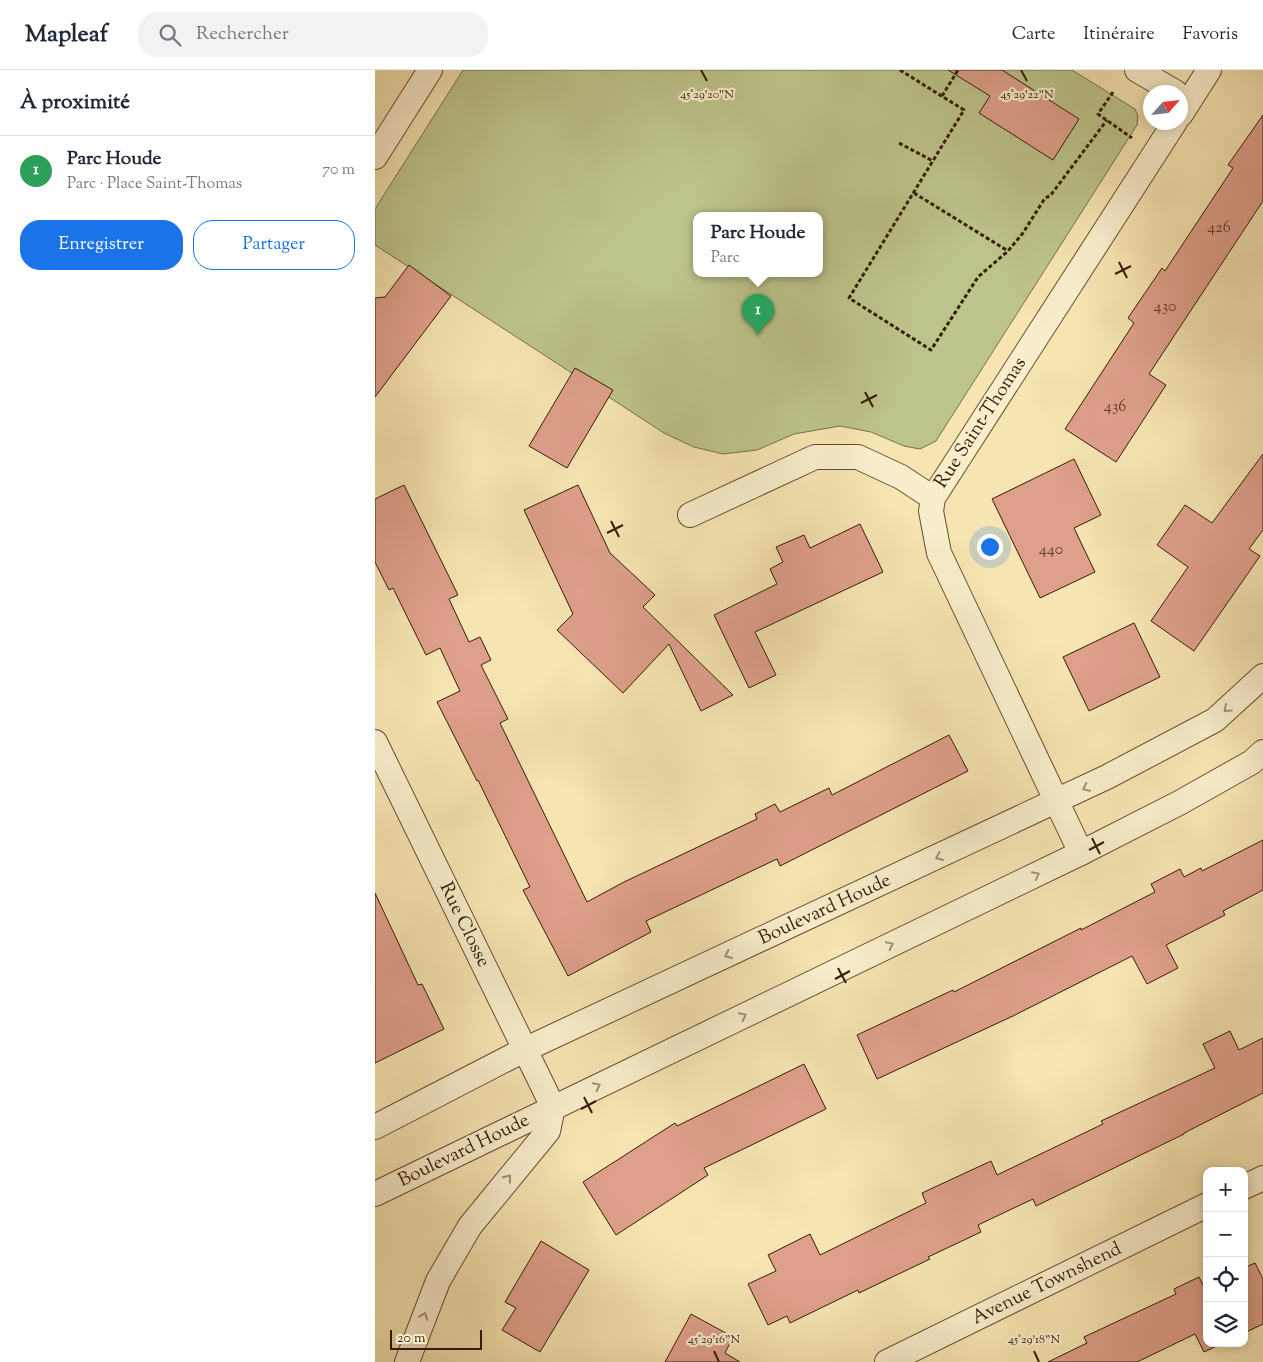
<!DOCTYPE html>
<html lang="fr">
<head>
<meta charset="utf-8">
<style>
  :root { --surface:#fff; --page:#f2f2f3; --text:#1f2937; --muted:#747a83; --line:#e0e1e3; --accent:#1a73e8 }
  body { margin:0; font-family:"Sorts Mill Goudy",serif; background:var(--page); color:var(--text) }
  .controls { position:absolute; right:15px; bottom:15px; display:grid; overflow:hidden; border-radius:10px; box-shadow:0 2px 12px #0003 }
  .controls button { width:45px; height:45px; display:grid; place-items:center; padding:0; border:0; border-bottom:1px solid var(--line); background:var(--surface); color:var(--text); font:25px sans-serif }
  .compass { position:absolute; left:768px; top:15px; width:45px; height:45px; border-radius:50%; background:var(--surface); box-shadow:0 2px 12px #0003; rotate:63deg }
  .scale { position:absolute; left:15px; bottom:12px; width:92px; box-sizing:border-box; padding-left:5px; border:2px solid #351c08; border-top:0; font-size:14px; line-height:18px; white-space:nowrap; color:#351c08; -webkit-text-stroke:4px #f9eecc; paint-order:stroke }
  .you { position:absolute; left:614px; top:476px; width:18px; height:18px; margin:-12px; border:4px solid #fff; border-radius:50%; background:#1a73e8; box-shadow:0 0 0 8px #1a73e833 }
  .badge { display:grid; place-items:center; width:32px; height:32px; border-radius:50%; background:var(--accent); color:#fff; font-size:16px; font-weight:700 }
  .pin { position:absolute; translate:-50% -41px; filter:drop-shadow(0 1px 2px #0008) }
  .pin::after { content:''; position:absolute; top:26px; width:18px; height:15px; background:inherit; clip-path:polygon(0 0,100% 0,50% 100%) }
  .popup { position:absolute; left:318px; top:142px; width:130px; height:65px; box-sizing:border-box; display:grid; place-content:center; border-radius:10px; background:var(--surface); filter:drop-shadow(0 1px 4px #0005); font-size:16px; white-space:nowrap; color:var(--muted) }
  .popup b { font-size:19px; color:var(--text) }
  .popup::after { content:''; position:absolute; left:50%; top:100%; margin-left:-10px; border:10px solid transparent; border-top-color:var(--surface) }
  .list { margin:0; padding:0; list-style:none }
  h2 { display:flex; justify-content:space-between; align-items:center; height:65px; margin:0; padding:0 20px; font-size:21px }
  h2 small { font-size:16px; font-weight:400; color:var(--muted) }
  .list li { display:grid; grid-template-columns:32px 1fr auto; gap:15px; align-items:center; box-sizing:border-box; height:70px; padding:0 20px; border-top:1px solid var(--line) }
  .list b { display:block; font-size:19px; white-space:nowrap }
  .list p { margin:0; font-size:16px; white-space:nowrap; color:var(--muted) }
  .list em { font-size:16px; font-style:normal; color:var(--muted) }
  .actions { display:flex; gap:10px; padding:15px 20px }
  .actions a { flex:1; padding:11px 0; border:1px solid var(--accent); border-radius:20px; text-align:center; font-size:18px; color:var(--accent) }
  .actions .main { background:var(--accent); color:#fff }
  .icon { flex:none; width:28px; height:28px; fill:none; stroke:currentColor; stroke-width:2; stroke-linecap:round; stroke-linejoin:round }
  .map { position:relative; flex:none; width:888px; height:1292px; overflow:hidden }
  header { display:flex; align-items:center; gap:30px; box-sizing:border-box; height:70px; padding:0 25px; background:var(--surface); border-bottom:1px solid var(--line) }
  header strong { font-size:24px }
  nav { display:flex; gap:28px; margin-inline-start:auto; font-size:18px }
  .search { width:350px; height:45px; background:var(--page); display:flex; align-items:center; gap:12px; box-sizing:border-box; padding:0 18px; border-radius:20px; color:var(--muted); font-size:19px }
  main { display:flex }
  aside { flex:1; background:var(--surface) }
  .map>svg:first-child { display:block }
  .green { fill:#bdc48b; stroke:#79704a; fill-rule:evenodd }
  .building { fill:#dfa08b; stroke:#351c08 }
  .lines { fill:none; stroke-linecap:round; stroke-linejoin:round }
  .street-casing { stroke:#654e32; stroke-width:26 }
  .path { stroke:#351c08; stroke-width:3; stroke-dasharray:4 2.5; stroke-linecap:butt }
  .street { stroke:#f9eecc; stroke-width:24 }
  .oneway { stroke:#a19074 }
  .ticks { fill:none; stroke:#351c08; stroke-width:2 }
  .labels { text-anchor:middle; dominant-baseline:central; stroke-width:4.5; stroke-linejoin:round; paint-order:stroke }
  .number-label { font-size:16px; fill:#603d29 }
  .street-label { font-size:19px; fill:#351c08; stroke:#f9eecc }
  .ticks-label { font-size:12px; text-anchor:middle; fill:#351c08; stroke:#f9eecc; stroke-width:4.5; stroke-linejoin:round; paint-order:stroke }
</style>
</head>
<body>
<header>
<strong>Mapleaf</strong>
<div class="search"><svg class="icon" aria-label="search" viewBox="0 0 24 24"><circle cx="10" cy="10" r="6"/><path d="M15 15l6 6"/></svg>Rechercher</div>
<nav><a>Carte</a><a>Itinéraire</a><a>Favoris</a></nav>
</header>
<main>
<aside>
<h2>À proximité<small></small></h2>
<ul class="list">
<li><span class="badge" style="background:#2e9e5b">1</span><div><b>Parc Houde</b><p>Parc · Place Saint-Thomas</p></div><em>70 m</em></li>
</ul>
<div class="actions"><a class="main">Enregistrer</a><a>Partager</a></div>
</aside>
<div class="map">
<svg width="888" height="1292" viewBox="0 0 888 1292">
  <rect width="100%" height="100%" fill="#f6e5b1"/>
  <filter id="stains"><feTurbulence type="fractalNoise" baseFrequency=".004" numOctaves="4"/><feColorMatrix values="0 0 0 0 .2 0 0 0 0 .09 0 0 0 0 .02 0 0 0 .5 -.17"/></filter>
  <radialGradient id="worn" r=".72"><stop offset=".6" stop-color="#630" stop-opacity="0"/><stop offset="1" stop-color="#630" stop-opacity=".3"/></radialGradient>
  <path class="green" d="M 88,0 L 697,0 L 760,39 L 763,46 L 762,55 L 561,371 L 545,379 L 529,376 L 496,362 L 465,356 L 419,364 L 382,380 L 348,384 L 319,377 L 289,363 L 0,175 L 0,139 ZM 322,146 L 444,146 L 444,204 L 322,204 Z"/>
  <g class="building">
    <polygon points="573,0 627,0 704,49 678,90 604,43 615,26"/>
    <polygon points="888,45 888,131 774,304 791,315 741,392 690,359 759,253 753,248 787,198 790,201 858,98 853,95"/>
    <polygon points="34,195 76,226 0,327 0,228 10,227"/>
    <polygon points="200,298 238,320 192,398 154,376"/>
    <polygon points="888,384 888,460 874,479 885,486 819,581 776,551 813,497 782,475 810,435 837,453"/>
    <polygon points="699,389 726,445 699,458 720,502 665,528 617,429"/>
    <polygon points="29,415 83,525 74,529 94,572 105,567 116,590 106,595 133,649 125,653 212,832 249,812 382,749 380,744 400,734 405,742 454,718 457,725 574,665 593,701 405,796 402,789 271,851 276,862 193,906 148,820 155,817 103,710 102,711 62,632 85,621 65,578 51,585 18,518 14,520 0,492 0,429"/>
    <polygon points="203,415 235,483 280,525 268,537 358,625 326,641 294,574 248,623 182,560 198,544 149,440"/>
    <polygon points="485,454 508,502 380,562 401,605 374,618 339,545 402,514 395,499 408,492 401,477 429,465 435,478"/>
    <polygon points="759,553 785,607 714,641 688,587"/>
    <polygon points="888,770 888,820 848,841 850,845 791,875 803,898 772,914 757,886 638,946 502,1009 482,965 578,920 579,922 706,858 706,860 780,822 776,814 805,799 809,807 826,798 827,801"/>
    <polygon points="0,823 43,915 47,914 69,959 0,993"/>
    <polygon points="855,961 864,980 888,968 888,1023 809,1063 809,1064 661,1136 658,1129 603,1155 606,1162 553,1187 555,1189 484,1223 483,1220 415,1253 412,1246 393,1255 373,1214 401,1201 393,1185 435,1164 445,1185 551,1133 547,1123 616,1091 622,1105 728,1054 726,1051 840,998 828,974"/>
    <polygon points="429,994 451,1039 329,1098 333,1105 241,1165 208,1112 300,1053 302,1056"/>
    <polygon points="166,1171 214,1200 165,1282 127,1260 141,1238 130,1232"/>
    <polygon points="880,1193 888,1209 888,1254 869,1263 869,1198"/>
    <polygon points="824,1207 829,1217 832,1216 832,1273 848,1273 829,1282 820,1264 762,1292 673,1292 712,1273 709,1267 801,1224 799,1219"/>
    <polygon points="316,1244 358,1267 350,1283 365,1292 290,1292"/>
  </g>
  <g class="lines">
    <g class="street-casing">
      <g id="street">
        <polyline points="762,0 800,22"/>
        <polyline points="806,44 834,0"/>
        <polyline points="0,87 55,0"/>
        <polyline points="315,445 440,387 483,387 526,407 558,428"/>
        <polyline points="0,672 178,1037"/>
        <polyline points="706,783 564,483 556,441 558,428 800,52"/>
        <polyline points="0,1057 149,980 732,707 840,650 888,606"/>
        <polyline points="869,1117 888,1108"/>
        <polyline points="0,1124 706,783 806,732 877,692 888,682"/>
        <polyline points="32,1292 63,1211 95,1156 173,1061 178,1037"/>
        <polyline points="512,1292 832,1135"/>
      </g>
    </g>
    <g class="path">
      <polyline points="525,0 589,40 474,228 556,280 603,207 633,181 648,163 670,128 675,126 732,50"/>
      <polyline points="738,22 723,44 757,68"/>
      <polyline points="567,26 583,0"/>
      <polyline points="524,73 558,91"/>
      <polyline points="539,123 633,181"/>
    </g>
    <use href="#street" class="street"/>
  </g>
  <defs><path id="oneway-chevron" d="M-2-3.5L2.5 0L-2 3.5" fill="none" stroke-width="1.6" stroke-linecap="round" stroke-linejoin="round" transform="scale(1.25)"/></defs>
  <g class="oneway">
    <use href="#oneway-chevron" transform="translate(852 639) rotate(138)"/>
    <use href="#oneway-chevron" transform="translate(711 718) rotate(154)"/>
    <use href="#oneway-chevron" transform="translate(564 787) rotate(155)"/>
    <use href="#oneway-chevron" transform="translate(661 805) rotate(-26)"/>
    <use href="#oneway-chevron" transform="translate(515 875) rotate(-26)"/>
    <use href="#oneway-chevron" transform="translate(353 885) rotate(155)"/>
    <use href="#oneway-chevron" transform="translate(368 946) rotate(-26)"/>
    <use href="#oneway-chevron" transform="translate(222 1016) rotate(-26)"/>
    <use href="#oneway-chevron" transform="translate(133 1108) rotate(-51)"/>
    <use href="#oneway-chevron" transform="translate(49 1246) rotate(-69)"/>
  </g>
  <path class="ticks" d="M 326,0 L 332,11M 646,0 L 652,11M 744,192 L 752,208M 740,204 L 756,196M 490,322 L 498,337M 486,333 L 502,325M 236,451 L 244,467M 232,463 L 248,455M 717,768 L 725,784M 714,780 L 729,772M 463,898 L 471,913M 460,909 L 475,901M 209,1027 L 217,1043M 206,1039 L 221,1031M 339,1281 L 344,1292M 659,1281 L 664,1292"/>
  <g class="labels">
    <g class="number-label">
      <text x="844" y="158">426</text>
      <text x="790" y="237">430</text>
      <text x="740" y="337">436</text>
      <text x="676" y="480">440</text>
    </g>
    <g class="street-label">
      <text transform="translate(606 353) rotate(-57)">Rue Saint-Thomas</text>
      <text transform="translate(450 840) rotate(-25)">Boulevard Houde</text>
      <text transform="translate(89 855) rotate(64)">Rue Closse</text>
      <text transform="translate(89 1081) rotate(-26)">Boulevard Houde</text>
      <text transform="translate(672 1214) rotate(-26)">Avenue Townshend</text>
    </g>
  </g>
  <g class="ticks-label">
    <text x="332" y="28">45°29'20"N</text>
    <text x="652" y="28">45°29'22"N</text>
    <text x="339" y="1273">45°29'16"N</text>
    <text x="659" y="1273">45°29'18"N</text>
  </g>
  <rect width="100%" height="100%" filter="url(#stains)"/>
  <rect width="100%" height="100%" fill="url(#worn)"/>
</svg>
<div class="controls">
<button>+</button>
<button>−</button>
<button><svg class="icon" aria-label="locate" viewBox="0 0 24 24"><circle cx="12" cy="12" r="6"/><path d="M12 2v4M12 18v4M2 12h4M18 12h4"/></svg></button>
<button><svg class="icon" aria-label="layers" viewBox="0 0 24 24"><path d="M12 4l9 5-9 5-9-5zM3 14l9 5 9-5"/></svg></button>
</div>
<svg class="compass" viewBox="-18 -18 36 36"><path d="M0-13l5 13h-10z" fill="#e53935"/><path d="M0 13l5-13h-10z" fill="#747a83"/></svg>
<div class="scale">20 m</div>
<div class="you"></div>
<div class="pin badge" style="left:383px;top:265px;background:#2e9e5b">1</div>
<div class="popup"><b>Parc Houde</b>Parc</div>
</div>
</main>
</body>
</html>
